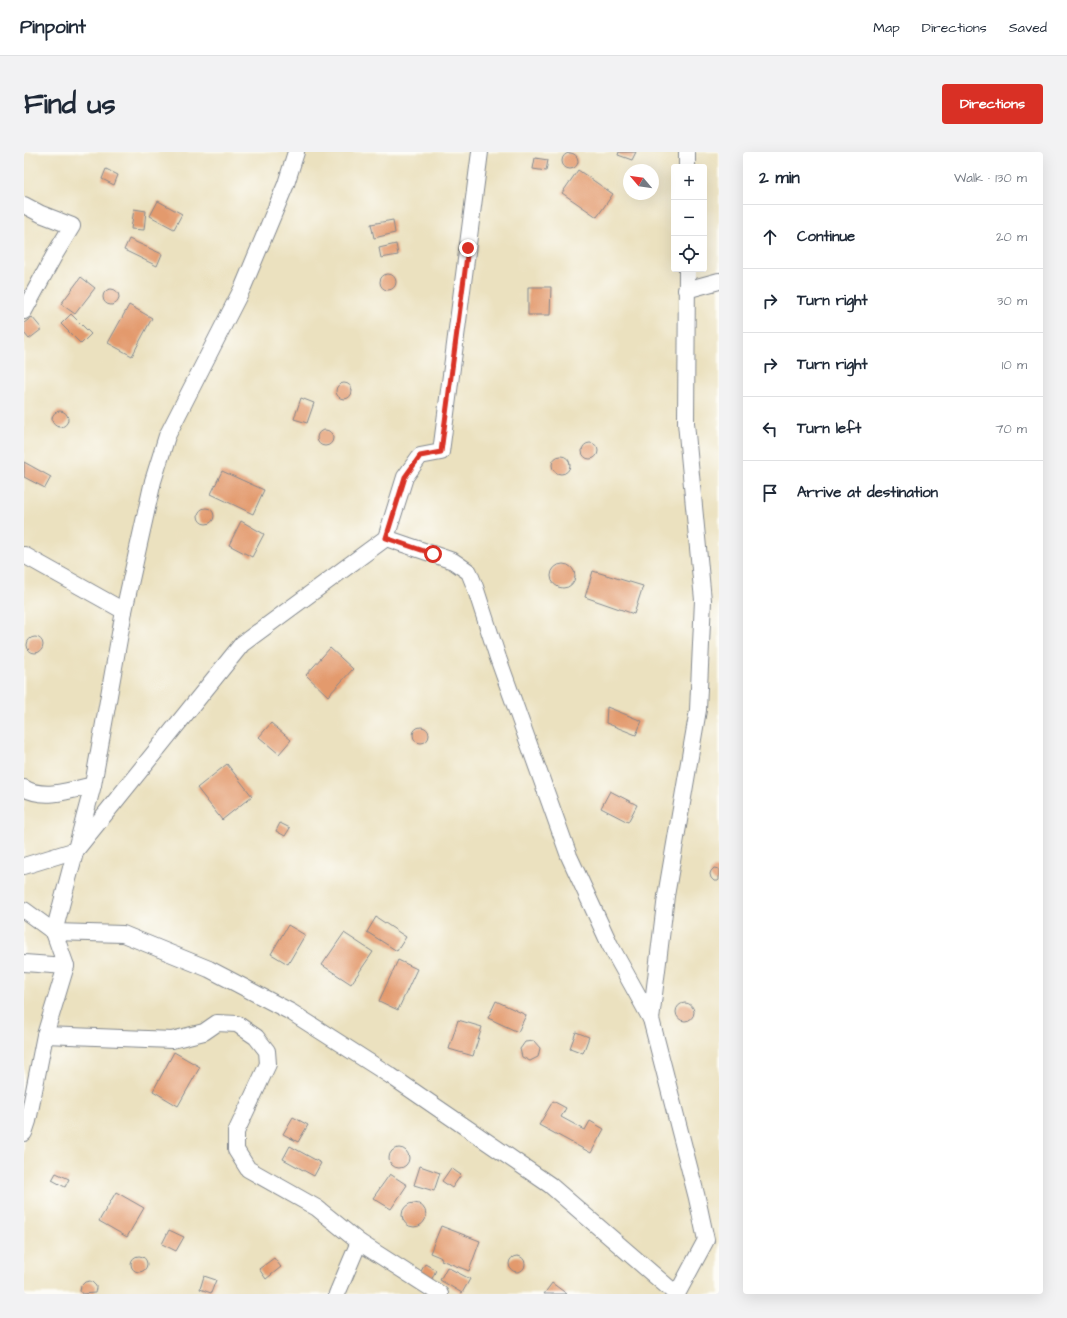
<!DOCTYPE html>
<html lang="en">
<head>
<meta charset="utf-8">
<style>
  :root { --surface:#fff; --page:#f2f2f3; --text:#1f2937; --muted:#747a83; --line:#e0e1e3; --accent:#d93025 }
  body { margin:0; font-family:"Architects Daughter",sans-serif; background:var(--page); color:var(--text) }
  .controls { position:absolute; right:12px; top:12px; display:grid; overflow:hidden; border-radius:4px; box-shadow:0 4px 16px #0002 }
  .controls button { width:36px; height:36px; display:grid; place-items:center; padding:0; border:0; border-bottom:1px solid var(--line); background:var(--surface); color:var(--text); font:20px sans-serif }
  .compass { position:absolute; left:599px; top:12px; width:36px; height:36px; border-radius:50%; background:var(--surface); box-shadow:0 4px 16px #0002; rotate:299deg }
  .stop { position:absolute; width:12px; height:12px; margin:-9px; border:3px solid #d93025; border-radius:50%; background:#fff }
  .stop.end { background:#d93025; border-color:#fff; box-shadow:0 1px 4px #0008 }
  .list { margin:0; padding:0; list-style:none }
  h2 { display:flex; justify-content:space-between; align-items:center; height:52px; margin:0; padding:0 16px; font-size:17px }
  h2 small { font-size:13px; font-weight:400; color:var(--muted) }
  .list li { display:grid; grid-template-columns:26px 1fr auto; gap:12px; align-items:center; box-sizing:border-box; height:64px; padding:0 16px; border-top:1px solid var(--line) }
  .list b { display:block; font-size:15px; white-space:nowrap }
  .list em { font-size:13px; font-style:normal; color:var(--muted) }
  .icon { flex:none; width:22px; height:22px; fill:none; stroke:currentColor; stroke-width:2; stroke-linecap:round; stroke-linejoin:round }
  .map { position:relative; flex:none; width:695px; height:1142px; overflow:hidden; border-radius:4px }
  header { display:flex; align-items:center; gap:24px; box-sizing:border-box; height:56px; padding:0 20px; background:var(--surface); border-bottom:1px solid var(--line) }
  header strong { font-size:19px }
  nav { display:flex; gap:22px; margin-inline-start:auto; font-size:14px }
  .intro { display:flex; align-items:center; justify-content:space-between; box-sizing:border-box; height:96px; padding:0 24px }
  h1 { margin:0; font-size:28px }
  .button { padding:10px 18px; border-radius:4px; background:var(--accent); color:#fff; font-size:14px; font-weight:700 }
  main { display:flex; gap:24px; padding:0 24px }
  aside { flex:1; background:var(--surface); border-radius:4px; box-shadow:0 4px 16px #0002 }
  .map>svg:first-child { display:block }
  .building { fill:#e39a6d }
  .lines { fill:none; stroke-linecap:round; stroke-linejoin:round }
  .street-casing { stroke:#83888e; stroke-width:18 }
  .street { stroke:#fff; stroke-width:16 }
  .route { stroke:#d93025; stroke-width:5 }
</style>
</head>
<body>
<header>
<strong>Pinpoint</strong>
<nav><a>Map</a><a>Directions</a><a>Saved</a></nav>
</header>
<div class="intro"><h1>Find us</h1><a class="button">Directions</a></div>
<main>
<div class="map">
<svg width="695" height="1142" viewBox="0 0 695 1142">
  <rect width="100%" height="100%" fill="#fdfcf7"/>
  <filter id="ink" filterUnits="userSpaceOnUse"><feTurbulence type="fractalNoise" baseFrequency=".025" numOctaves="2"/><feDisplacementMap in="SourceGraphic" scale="8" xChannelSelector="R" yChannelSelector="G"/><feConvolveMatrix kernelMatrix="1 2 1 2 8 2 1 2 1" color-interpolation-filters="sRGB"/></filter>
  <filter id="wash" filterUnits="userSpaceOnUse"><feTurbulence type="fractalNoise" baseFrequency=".012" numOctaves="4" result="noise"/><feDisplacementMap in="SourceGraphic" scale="16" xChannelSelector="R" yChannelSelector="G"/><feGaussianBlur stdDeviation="0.9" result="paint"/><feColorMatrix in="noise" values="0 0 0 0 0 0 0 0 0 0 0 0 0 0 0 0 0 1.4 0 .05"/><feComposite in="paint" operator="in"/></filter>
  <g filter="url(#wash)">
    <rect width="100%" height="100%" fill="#ebe1bf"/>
    <g id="blocks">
      <g class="building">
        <polygon points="595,0 612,0 608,8 594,3"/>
        <circle cx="546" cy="9" r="8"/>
        <polygon points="511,6 524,8 522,19 509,17"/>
        <polygon points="82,17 94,23 90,33 78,27"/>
        <polygon points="554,18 589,42 573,65 538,41"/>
        <polygon points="134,49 158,62 150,77 126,64"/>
        <polygon points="110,57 122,59 120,78 107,77"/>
        <polygon points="369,68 371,81 350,86 347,72"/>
        <polygon points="105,87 138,102 133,114 100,98"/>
        <polygon points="372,92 374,103 357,106 355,96"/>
        <circle cx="364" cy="130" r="8"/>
        <polygon points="57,125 71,136 51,162 37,152"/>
        <polygon points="504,135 527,135 526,163 504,163"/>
        <circle cx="87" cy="145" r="8"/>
        <polygon points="105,153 128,166 108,204 84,191"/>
        <polygon points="47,162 67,182 57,192 37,172"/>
        <polygon points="8,165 18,177 5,187 0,181 0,171"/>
        <circle cx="320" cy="239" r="8"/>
        <polygon points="277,246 290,251 283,271 270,267"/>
        <circle cx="36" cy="267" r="8"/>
        <circle cx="301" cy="286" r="8"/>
        <circle cx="566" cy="299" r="8"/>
        <circle cx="537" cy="313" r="9"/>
        <polygon points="0,310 27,325 21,336 0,325"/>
        <polygon points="198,319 240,338 229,362 187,342"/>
        <circle cx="182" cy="364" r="8"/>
        <polygon points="217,369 240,382 228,405 205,393"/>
        <circle cx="539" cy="424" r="12"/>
        <polygon points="569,419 619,434 610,462 561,445"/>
        <circle cx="11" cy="493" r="8"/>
        <polygon points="306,496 329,517 304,544 282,523"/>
        <polygon points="583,555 618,569 612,583 582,571"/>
        <polygon points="247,571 267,588 255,602 235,585"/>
        <circle cx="397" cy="583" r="8"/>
        <polygon points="203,612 228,644 198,668 173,636"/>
        <polygon points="586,639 613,653 604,670 577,656"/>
        <polygon points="256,671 266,676 261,684 252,679"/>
        <polygon points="690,716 695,717 695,728 694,729 690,729 687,726 686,722 687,719"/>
        <polygon points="352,765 382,785 373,799 343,780"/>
        <polygon points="264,773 281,783 264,812 247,802"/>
        <polygon points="320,781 349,800 327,832 298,813"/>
        <polygon points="374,808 393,817 374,858 355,849"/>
        <polygon points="472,849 502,863 494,880 464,866"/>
        <circle cx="661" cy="860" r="9"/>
        <polygon points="434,868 458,875 449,904 425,897"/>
        <polygon points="552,880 565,885 559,901 546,896"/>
        <polygon points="510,889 516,896 514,905 506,909 498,905 496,897 501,890"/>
        <polygon points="150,900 176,915 154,954 129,939"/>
        <polygon points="529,949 542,956 537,965 561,978 566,969 580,977 567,1001 515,973"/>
        <polygon points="269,965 284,973 274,990 259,982"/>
        <polygon points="266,994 297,1011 290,1024 259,1007"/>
        <circle cx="375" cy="1006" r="10"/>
        <polygon points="396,1014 416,1021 410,1039 390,1033"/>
        <polygon points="427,1016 437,1023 428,1036 418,1029"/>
        <polygon points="32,1021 45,1027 41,1035 28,1028"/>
        <polygon points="366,1022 383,1033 367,1057 349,1046"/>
        <polygon points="92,1040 120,1056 103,1085 75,1069"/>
        <circle cx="390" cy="1063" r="12"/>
        <polygon points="417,1074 456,1089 445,1119 417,1108 418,1106 406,1101"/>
        <polygon points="145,1078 160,1085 152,1099 138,1092"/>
        <circle cx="115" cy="1112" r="8"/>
        <circle cx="493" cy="1112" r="8"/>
        <polygon points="250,1106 257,1115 242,1127 235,1117"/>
        <polygon points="401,1112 412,1118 407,1129 395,1123"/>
        <polygon points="423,1115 446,1127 438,1141 416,1128"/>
        <polygon points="180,1124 192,1128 187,1141 176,1137"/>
        <polygon points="66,1129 68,1130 72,1134 72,1136 71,1141 58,1142 56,1139 57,1134 61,1130"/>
        <polygon points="528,1131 543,1142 520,1142"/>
      </g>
    </g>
  </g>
  <g filter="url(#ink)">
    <use href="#blocks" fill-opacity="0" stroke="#83888e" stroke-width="1"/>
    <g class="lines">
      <g class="street-casing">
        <g id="street">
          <polyline points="663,0 663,15"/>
          <polyline points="0,53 17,62 48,74 31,102 0,159"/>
          <polyline points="662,138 695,129"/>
          <polyline points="362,386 429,409 445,420 451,435 474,506 545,704 586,793 627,867 673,1046 682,1088 653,1142"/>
          <polyline points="0,403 100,459"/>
          <path d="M 0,636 C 20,648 48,638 69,633"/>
          <polyline points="0,714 52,698 218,492 362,386 381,325 396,304 417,300 456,0"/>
          <polyline points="0,758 30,780 99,782 185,817 267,860 367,924 526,1033 652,1142"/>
          <polyline points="0,811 42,814"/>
          <polyline points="627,867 642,744 674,558 679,448 662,271 663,117"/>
          <polyline points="21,883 148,888 180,880 193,871 213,872 232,885 243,899 244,912 212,980 212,998 224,1017 293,1056 335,1090 416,1142"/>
          <polyline points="0,981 4,969 21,883 42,814 30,780 69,633 100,459 129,329 143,284 219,135 262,32 272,0"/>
          <polyline points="313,1142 335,1090"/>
        </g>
      </g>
      <use href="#street" class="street"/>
    </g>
  </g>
  <g class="lines" filter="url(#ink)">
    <polyline class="route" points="409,402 362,386 381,325 396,304 417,300 444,96"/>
  </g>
</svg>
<div class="controls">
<button>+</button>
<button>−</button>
<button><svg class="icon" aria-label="locate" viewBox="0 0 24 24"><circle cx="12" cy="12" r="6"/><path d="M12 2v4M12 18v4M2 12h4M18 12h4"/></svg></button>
</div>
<svg class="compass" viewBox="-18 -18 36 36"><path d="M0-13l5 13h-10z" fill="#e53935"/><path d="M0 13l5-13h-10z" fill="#747a83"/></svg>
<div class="stop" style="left:409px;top:402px"></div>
<div class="stop end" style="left:444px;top:96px"></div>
</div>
<aside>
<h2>2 min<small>Walk · 130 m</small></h2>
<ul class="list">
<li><svg class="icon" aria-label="ahead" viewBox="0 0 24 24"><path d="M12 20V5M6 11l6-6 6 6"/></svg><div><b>Continue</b></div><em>20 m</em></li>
<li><svg class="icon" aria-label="right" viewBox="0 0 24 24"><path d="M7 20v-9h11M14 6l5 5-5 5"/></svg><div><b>Turn right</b></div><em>30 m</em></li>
<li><svg class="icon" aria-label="right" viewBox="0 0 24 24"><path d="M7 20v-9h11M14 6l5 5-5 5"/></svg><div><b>Turn right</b></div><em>10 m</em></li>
<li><svg class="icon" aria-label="left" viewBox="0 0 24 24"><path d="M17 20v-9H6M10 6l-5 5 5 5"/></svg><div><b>Turn left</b></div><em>70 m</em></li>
<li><svg class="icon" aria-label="arrive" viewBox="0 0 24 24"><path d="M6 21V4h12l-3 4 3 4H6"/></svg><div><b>Arrive at destination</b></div></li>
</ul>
</aside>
</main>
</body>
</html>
